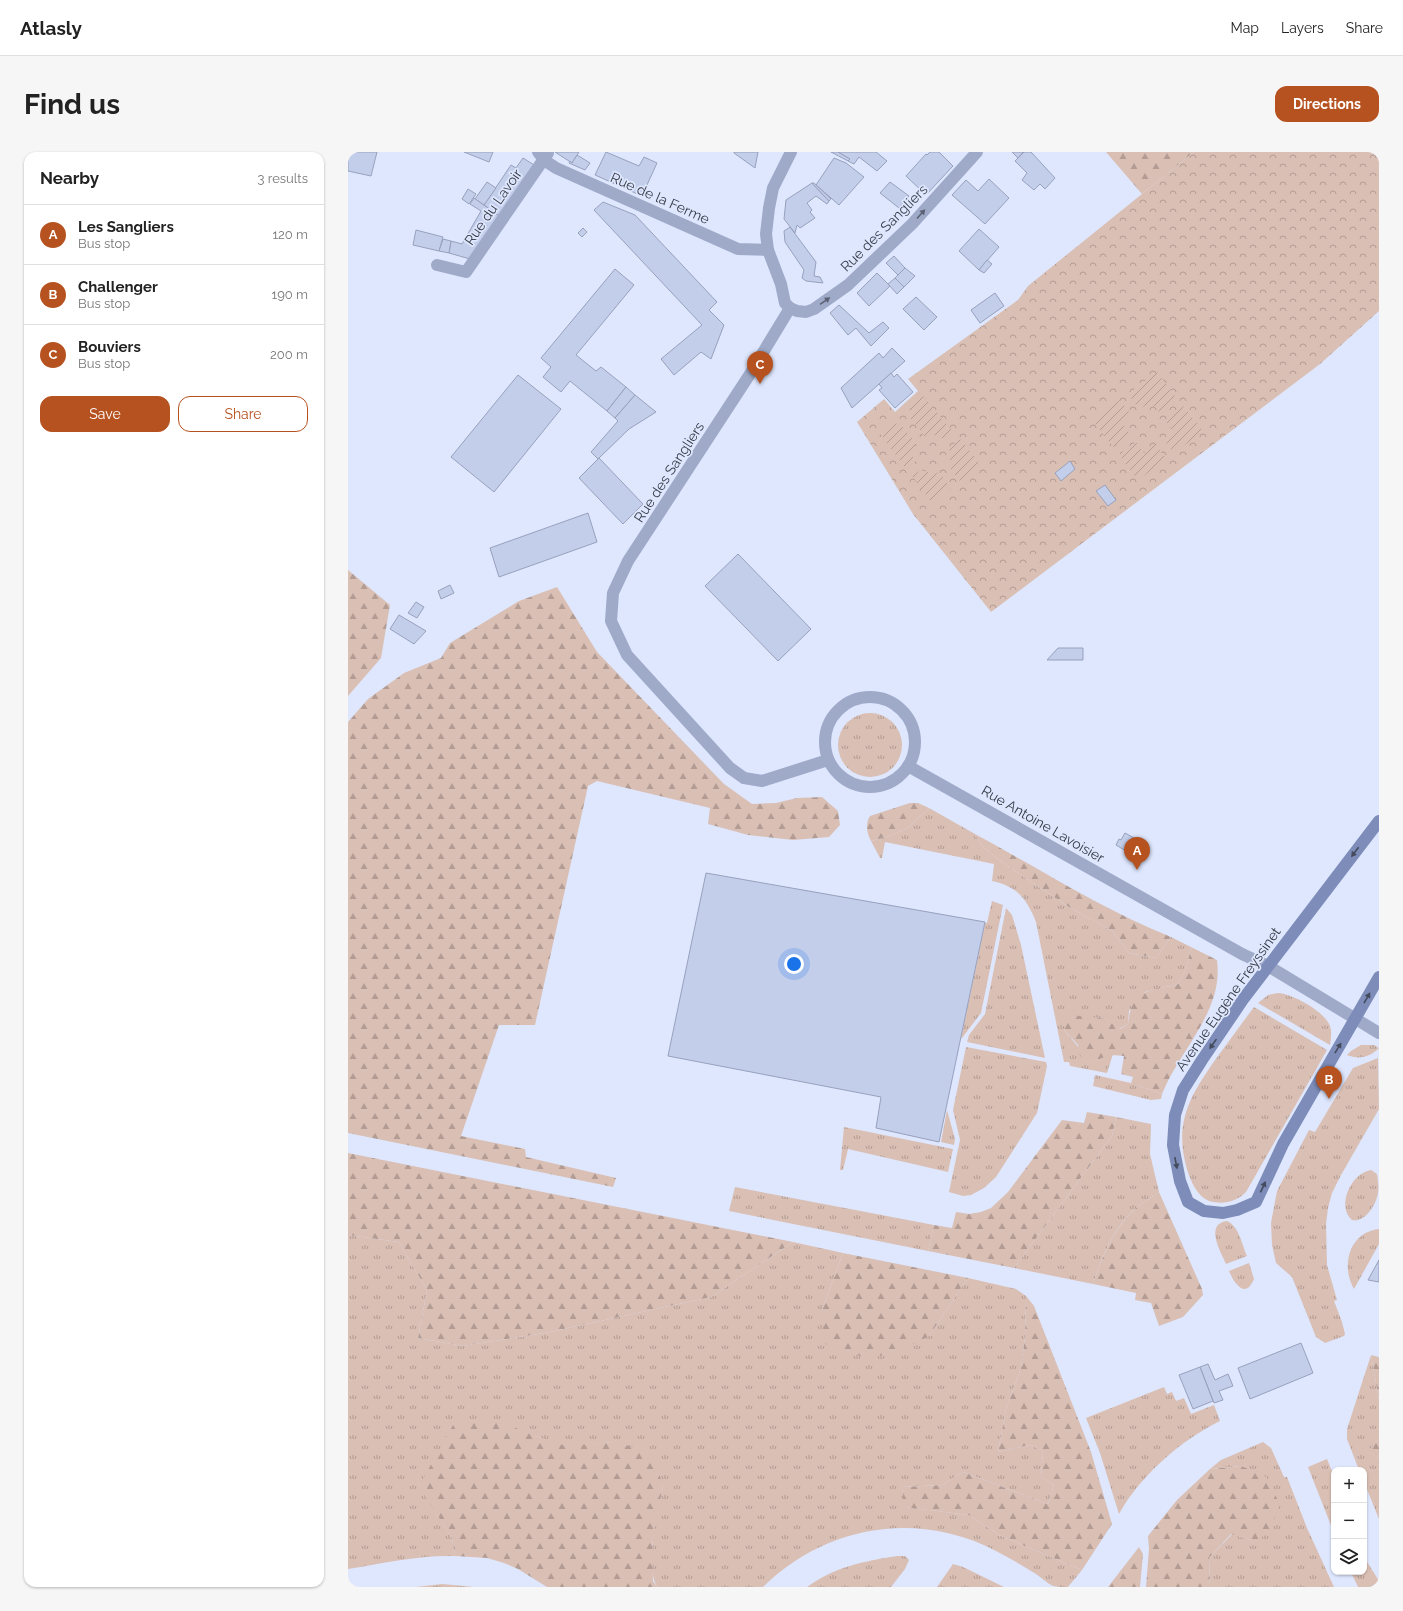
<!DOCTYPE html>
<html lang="en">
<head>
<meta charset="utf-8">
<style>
  :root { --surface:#fff; --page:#f6f6f6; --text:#222; --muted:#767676; --line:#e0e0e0; --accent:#b6521f }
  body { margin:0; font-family:Raleway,sans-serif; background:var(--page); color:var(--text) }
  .controls { position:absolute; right:12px; bottom:12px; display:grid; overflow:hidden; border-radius:8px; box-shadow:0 1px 3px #0004 }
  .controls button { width:36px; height:36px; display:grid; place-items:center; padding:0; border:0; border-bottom:1px solid var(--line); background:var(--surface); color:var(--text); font:20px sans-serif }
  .you { position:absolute; left:446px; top:812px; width:14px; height:14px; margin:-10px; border:3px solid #fff; border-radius:50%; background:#1a73e8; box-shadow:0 0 0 6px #1a73e833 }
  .badge { display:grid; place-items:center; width:26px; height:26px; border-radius:50%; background:var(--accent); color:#fff; font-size:13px; font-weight:700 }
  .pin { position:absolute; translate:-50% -33px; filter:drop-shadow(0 1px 2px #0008) }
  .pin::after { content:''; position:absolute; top:21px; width:14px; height:12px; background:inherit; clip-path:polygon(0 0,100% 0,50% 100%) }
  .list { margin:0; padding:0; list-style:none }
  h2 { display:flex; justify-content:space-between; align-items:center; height:52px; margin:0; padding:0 16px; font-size:17px }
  h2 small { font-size:13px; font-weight:400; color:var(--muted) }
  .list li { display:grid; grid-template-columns:26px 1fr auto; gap:12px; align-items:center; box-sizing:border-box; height:60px; padding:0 16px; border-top:1px solid var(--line) }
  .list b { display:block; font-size:15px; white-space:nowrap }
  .list p { margin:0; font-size:13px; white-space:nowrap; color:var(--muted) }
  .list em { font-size:13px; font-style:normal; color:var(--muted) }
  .actions { display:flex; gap:8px; padding:12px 16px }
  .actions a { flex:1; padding:9px 0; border:1px solid var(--accent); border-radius:12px; text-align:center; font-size:14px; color:var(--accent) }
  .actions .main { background:var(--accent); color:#fff }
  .icon { flex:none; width:22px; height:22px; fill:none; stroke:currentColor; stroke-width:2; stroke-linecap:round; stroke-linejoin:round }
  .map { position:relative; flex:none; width:1031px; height:1435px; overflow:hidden; border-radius:12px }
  header { display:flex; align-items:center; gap:24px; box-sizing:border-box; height:56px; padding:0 20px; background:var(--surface); border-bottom:1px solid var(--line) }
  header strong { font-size:19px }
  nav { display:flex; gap:22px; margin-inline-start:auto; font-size:14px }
  .intro { display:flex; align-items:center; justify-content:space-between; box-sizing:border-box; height:96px; padding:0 24px }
  h1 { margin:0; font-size:28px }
  .button { padding:10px 18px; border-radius:12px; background:var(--accent); color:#fff; font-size:14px; font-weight:700 }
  main { display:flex; gap:24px; padding:0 24px }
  aside { flex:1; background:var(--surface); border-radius:12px; box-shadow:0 1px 3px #0004 }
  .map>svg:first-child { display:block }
  .grass { fill:url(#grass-tufts) }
  .forest { fill:url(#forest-firs) }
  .park { fill:url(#park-crowns) }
  .garden { fill:url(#garden-furrows) }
  .building { fill:#c3ceeb; stroke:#97a1bc }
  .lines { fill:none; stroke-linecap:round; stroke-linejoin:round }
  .street { stroke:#9faac9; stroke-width:12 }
  .secondary { stroke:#7d8cb9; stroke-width:12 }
  .oneway { fill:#5b6274 }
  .oneway2 { fill:#444b5d }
  .labels { text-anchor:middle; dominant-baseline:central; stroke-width:3.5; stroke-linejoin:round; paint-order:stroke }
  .street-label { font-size:14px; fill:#363b46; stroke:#dee7fe }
</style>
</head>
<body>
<header>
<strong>Atlasly</strong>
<nav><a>Map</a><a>Layers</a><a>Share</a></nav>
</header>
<div class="intro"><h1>Find us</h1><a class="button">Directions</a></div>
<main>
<aside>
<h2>Nearby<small>3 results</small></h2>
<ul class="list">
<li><span class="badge">A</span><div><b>Les Sangliers</b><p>Bus stop</p></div><em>120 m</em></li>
<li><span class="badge">B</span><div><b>Challenger</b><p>Bus stop</p></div><em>190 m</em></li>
<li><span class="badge">C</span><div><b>Bouviers</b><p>Bus stop</p></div><em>200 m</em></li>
</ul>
<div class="actions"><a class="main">Save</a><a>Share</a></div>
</aside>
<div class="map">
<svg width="1031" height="1435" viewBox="0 0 1031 1435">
  <defs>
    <pattern id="grass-tufts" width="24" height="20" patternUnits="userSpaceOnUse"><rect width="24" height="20" fill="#dabfb4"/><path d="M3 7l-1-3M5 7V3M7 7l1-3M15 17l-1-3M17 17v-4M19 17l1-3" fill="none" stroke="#b29c94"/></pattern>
    <pattern id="forest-firs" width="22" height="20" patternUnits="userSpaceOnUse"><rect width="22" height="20" fill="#dabfb4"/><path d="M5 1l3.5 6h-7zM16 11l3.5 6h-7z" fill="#b29c94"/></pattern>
    <pattern id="park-crowns" width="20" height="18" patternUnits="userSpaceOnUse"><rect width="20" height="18" fill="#dabfb4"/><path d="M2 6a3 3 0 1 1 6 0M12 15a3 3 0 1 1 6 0" fill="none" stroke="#b29c94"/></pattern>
    <pattern id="garden-furrows" width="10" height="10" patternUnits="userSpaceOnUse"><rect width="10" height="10" fill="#dabfb4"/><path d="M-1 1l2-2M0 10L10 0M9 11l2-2" fill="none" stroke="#b29c94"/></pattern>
  </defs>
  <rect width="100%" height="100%" fill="#dee7fe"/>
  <g class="grass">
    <circle cx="522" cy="593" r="32"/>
    <path d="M 581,656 L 627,682 L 635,695 L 658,713 L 721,755 L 764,779 L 781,801 L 808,806 L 823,785 L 843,795 L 838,818 L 830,832 L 797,840 L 781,859 L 780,872 L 771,877 L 758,867 L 742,866 L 716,878 L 744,911 L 756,904 L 765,902 L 759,921 L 722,914 L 721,910 L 716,910 L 688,770 C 679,747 669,734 644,729 L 646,712 L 537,690 L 534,706 L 532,706 L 523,689 L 541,684 L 560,676 Z"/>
    <polygon points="644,749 655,753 633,861 614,886 613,886 637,771 639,771"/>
    <polygon points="658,756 664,763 673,793 697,906 619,890 621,883 637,862"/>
    <path d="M 930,841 C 945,842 976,859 982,874 C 984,880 983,887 982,893 L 910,851 L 920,843 Z"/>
    <path d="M 906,855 L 979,898 L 898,1040 C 888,1050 875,1053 861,1049 C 849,1044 843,1030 839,1017 C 825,970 843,942 870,904 C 882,888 894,871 906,855 Z"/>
    <path d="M 1013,893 L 1026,893 L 1031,896 C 1022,905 1011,908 999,903 L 1003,899 Z"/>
    <polygon points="618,895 698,910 699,914 689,961 648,1025 636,1036 623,1043 615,1044 601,1040 612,988 605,958"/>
    <polygon points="1030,906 1031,957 993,1023 984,1041 980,1056 978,1072 979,1113 989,1148 986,1149 994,1170 997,1182 996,1184 977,1191 968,1185 944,1125 928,1111 924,1093 923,1071 929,1039 961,978 967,980 1005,916"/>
    <polygon points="747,923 783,931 814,942 813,947 803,948 745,934"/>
    <polygon points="599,958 607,987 606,993 593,990"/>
    <path d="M 768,965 L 803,972 L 802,1002 L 811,1040 C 803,1046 793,1051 786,1058 C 765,1077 753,1107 745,1132 L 666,1116 L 764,984 Z"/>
    <polygon points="496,975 605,997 600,1020 500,997 495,1018 492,1018"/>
    <path d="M 1023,1018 L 1029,1022 C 1030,1029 1031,1035 1030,1041 C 1028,1053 1017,1071 1004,1068 C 988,1054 1003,1021 1023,1018 Z"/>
    <polygon points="387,1035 586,1073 580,1099 381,1059"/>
    <path d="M 879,1069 C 891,1074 894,1093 899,1104 L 878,1112 C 873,1100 856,1072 879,1069 Z"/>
    <path d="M 1031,1077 L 1031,1092 L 1006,1137 C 992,1113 1002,1080 1031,1077 Z"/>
    <path d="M 0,1083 L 51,1090 L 79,1138 L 70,1186 L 115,1194 L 197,1181 L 363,1145 L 445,1090 L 495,1101 L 474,1158 L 581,1184 L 620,1126 L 668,1137 L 678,1144 L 677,1185 L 673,1216 L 658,1257 L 650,1300 L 682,1293 L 695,1299 L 693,1325 L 706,1333 L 700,1352 L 615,1320 L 594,1333 L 554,1335 L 557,1355 L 621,1363 L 651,1383 L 734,1418 L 720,1435 C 716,1435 709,1435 705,1434 C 699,1431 694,1426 688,1422 C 675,1414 662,1406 648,1399 C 570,1358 478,1373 415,1435 L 309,1435 C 296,1411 310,1359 315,1333 L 265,1290 L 218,1295 L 187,1284 L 71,1333 L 104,1386 L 107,1404 C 71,1403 35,1411 0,1417 Z"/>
    <path d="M 901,1111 L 906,1127 C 897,1148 886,1131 881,1119 Z"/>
    <polygon points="1023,1203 1031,1248 1031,1287 1020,1300 1031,1306 1031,1367 1016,1330 1016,1318 1011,1318 999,1287 999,1277"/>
    <path d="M 816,1235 L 819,1242 L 824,1240 L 828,1249 L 836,1246 L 843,1262 L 866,1253 L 872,1269 C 833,1288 792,1324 771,1362 L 752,1301 L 738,1266 Z"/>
    <polygon points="915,1290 923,1296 936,1325 939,1325 959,1376 986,1435 862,1435 861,1406 884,1382 905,1389 893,1314 862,1317 873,1308"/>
    <polygon points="979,1307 986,1324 986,1381 960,1315"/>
    <path d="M 549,1404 L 557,1404 L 561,1408 L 557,1417 L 543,1435 L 459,1435 C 486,1415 516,1409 549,1404 Z"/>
    <polygon points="1016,1405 1031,1429 1031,1435 1010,1435 1003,1420 1016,1420"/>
    <polygon points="605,1412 615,1415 656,1435 589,1435"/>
    <polygon points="94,1432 126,1435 68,1435"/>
  </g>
  <g class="forest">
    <polygon points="758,0 846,0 794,42"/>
    <polygon points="0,418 42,453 33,506 0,544"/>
    <polygon points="209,435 249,500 376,632 404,652 428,651 449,646 474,645 490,659 492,673 481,685 445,688 400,683 360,672 362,656 249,629 240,634 187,873 151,873 113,984 177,997 178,1005 268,1026 265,1035 0,981 0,570 20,547 56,521 93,506 102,491 171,449"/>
    <path d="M 562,651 L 570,651 L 581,656 L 560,676 L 541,684 L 523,689 C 519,682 517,671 522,664 Z"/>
    <path d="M 627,682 C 692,717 755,758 823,785 L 808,806 L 781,801 L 764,779 L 721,755 L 658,713 L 635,695 Z"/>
    <path d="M 843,795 L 869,808 C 876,859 832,897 814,942 L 783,931 L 785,925 L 773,922 L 776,904 C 763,902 756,904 744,911 L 732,904 L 730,893 L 716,878 L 716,868 L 724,863 L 758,867 L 772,877 L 780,872 C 784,836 800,840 830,832 L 838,818 Z"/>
    <polygon points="739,960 768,965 764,984 666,1116 580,1099 586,1073 604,1076 608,1060 621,1062 633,1060 643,1056 660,1040 714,968 736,971"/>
    <polygon points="0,1001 445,1090 363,1145 197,1181 115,1194 70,1186 79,1138 51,1090 0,1083"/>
    <path d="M 811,1040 L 854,1137 L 855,1143 L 835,1165 L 811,1174 L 803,1151 L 787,1148 L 788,1141 L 745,1132 C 753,1107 766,1076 786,1058 C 793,1051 803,1046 811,1040 Z"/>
    <polygon points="495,1101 620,1126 581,1184 551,1200 518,1206 477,1192 474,1158"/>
    <polygon points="678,1144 686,1154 743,1300 764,1372 734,1418 651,1383 621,1363 556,1355 554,1335 594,1333 615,1320 700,1352 706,1333 693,1325 695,1299 682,1293 650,1300 658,1257 673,1216 677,1185"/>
    <polygon points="1023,1203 1031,1205 1031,1248"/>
    <polygon points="149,1268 187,1284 218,1294 265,1290 304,1300 315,1333 304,1393 305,1429 309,1435 199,1435 170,1417 156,1411 139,1406 107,1404 104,1386 71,1334 105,1273"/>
    <polygon points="1031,1287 1031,1306 1019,1300"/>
    <polygon points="893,1314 917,1324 932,1352 920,1382 905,1389 883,1382 861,1406 862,1435 798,1435 801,1397 800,1384 829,1348 862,1317"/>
    <polygon points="791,1395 795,1402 792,1435 760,1435"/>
  </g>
  <polygon class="park" points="846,0 1031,0 1031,159 972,212 643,460 565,362 509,270 536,247 547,260 570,239 560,227 670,148 680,134"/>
  <g class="garden">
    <polygon points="809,220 829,247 811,260 803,250 791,257 780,242"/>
    <path d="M 575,244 L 605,280 L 595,287 C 589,282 584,283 577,285 L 561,264 L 563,259 L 562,255 Z"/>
    <polygon points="772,248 784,264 774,271 782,282 765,295 745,269"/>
    <polygon points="835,254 855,279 826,301 815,287 825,279 817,268"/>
    <polygon points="542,270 546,272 552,271 568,292 564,301 567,310 558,317 531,280"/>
    <polygon points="612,287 633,313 612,329 600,314 603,305 601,296"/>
    <polygon points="788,290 796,301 807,292 818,307 790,328 771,303"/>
    <polygon points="573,318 587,322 591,320 603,337 584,351 564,324"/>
  </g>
  <g class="building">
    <polygon points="0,0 29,0 23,24 0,19"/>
    <polygon points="116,0 145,0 141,10"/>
    <polygon points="207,0 231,0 224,11"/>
    <polygon points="258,0 291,14 296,5 309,11 294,44 247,23"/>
    <polygon points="386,0 410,0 407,16 386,1"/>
    <polygon points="483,0 490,0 502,7 500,9"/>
    <polygon points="490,0 528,0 539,9 529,19 511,5 506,12 500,9 502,7"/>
    <polygon points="582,0 591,0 605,14 578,43 558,24 578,2 579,3"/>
    <polygon points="664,0 675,0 670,6"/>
    <polygon points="676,0 683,0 707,26 697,37 692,32 686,38 674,28 679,21 667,9"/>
    <polygon points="229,3 242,11 237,18 221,11 222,9 224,11"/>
    <polygon points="175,6 186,13 151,64 136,53 163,13 168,16"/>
    <polygon points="486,6 498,11 516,25 491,53 468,33"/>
    <polygon points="641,27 661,46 637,72 604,43 618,28 630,39"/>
    <polygon points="139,30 148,36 136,53 127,47"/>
    <polygon points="542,30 561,44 551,56 532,41"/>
    <polygon points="464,31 481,49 479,52 468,44 459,51 464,58 462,60 467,66 452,76 449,73 447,81 436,67 438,48"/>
    <polygon points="464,31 466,31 483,47 481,49"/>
    <polygon points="120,37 128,42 121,52 114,47"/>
    <polygon points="126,46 151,64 122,107 101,101 103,89 114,92 133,59 122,52"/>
    <polygon points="255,50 287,63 369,150 361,158 376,173 363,207 353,200 326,223 313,207 354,173 246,58"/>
    <polygon points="442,75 468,110 466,124 472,125 475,131 458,129 454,126 456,118 437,90 436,79"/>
    <polygon points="235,76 239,80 234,85 230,81"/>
    <polygon points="631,77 651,95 631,118 611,99"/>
    <polygon points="68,78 95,85 91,99 65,93"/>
    <polygon points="95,87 103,89 101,101 91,99"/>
    <polygon points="546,104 557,116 550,123 538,111"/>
    <polygon points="639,108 644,112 636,121 631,118"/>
    <polygon points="557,116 567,124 556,135 547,126"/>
    <polygon points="267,117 286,133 228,203 248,219 253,215 278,235 259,259 222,229 213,240 195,225 203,215 193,206"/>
    <polygon points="529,121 542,134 521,154 509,141"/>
    <polygon points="547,126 556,135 549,142 540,132"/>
    <polygon points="647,141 656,154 632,171 623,158"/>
    <polygon points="568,145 589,165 576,178 555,157"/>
    <polygon points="491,153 521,181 535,170 541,176 523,194 508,176 500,183 482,161"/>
    <polygon points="544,196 557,209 504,256 493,236 531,201 535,206"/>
    <polygon points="543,221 546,225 549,222 565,240 547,256 531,238 534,236 531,232"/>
    <polygon points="170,223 213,257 146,340 103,305"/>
    <polygon points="278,235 287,243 267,266 259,259"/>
    <polygon points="287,243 308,260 281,277 250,307 243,300 270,269 267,266"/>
    <polygon points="251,306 295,352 275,372 231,326"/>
    <polygon points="722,309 727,317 713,329 707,321"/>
    <polygon points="757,333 768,348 760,354 748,339"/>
    <polygon points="240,361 249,390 151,425 142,396"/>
    <polygon points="390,402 463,477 430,509 357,434"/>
    <polygon points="102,433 106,441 93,447 90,439"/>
    <polygon points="68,450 76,455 69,466 60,461"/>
    <polygon points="51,463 78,479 66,492 42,477"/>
    <polygon points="710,496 735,496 735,508 699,508"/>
    <polygon points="777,681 786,686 778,699 768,693 771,687 773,688"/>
    <polygon points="358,721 637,770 591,990 528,976 533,945 320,904"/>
    <polygon points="1031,1108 1031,1130 1020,1128"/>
    <polygon points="953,1191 965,1221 902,1247 890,1216"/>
    <polygon points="860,1212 867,1228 880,1222 885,1234 871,1239 875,1248 866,1251 852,1215"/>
    <polygon points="852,1215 865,1249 845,1257 831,1223"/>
  </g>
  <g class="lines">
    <g class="street">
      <polyline points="190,0 196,8 208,16 390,97 420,98"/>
      <polyline points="443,0 425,36 421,56 418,82 420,98 433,132 437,151 442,156 449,159 458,160 466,157 500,133 564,72 629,0"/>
      <polyline points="89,113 118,120 200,1"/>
      <polyline points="442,156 402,222 280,409 265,441 263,469 279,503 382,616 396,626 414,629 480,608"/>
      <circle cx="522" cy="590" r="45"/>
      <polyline points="560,614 894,802 920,814 1031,881"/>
    </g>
    <polyline class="secondary" points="1031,669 896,846 854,908 835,938 827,963 825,993 832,1029 840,1050 856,1059 875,1061 889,1058 908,1050 935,992 1031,825"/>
  </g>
  <defs><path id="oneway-solid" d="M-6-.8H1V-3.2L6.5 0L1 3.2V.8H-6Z"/></defs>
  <g class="oneway">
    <use href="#oneway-solid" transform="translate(573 62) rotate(-48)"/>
    <use href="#oneway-solid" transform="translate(477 149) rotate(-35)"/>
  </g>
  <g class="oneway2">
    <use href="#oneway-solid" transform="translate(1007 700) rotate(127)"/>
    <use href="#oneway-solid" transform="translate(1019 846) rotate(-60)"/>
    <use href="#oneway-solid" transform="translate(865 892) rotate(125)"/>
    <use href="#oneway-solid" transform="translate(990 896) rotate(-59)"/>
    <use href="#oneway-solid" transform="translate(828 1011) rotate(79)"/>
    <use href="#oneway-solid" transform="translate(915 1035) rotate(-65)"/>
  </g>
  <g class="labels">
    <g class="street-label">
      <text transform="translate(312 46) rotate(24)">Rue de la Ferme</text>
      <text transform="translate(145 55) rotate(-55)">Rue du Lavoir</text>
      <text transform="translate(536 76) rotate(-45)">Rue des Sangliers</text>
      <text transform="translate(321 320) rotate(-57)">Rue des Sangliers</text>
      <text transform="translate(695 672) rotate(30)">Rue Antoine Lavoisier</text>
      <text transform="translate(880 847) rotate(-55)">Avenue Eugène Freyssinet</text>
    </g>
  </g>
</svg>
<div class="controls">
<button>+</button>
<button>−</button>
<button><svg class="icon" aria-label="layers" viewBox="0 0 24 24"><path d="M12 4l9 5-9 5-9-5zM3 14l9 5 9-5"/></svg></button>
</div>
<div class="you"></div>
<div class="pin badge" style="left:789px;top:718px">A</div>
<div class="pin badge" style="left:981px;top:947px">B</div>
<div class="pin badge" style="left:412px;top:232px">C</div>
</div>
</main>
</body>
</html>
